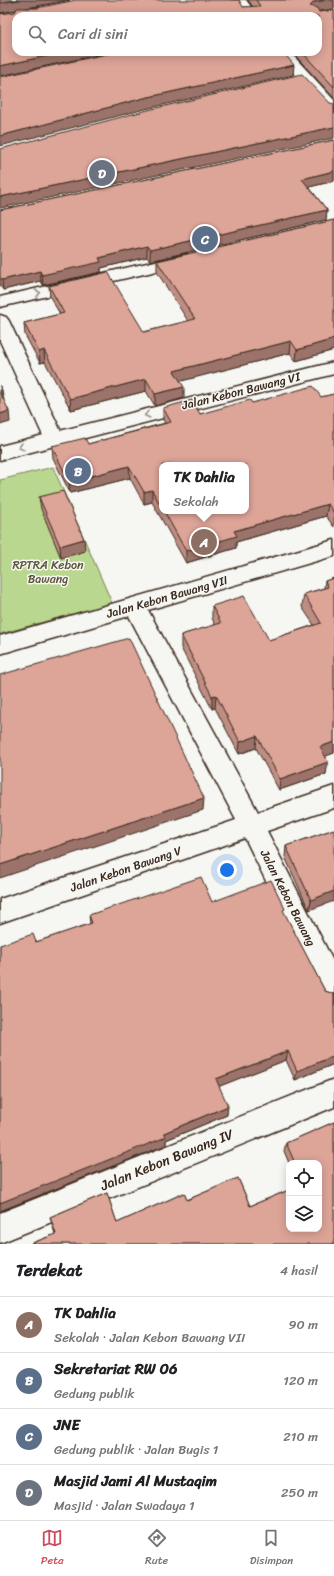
<!DOCTYPE html>
<html lang="id">
<head>
<meta charset="utf-8">
<style>
  :root { --surface:#fff; --page:#f2f2f2; --text:#202124; --muted:#757577; --line:#e0e0e0; --accent:#d1495b }
  body { margin:0; font-family:Sriracha,sans-serif; background:var(--page); color:var(--text) }
  .controls { position:absolute; right:12px; bottom:12px; display:grid; overflow:hidden; border-radius:8px; box-shadow:0 2px 10px #0003 }
  .controls button { width:36px; height:36px; display:grid; place-items:center; padding:0; border:0; border-bottom:1px solid var(--line); background:var(--surface); color:var(--text); font:20px sans-serif }
  .you { position:absolute; left:227px; top:870px; width:14px; height:14px; margin:-10px; border:3px solid #fff; border-radius:50%; background:#1a73e8; box-shadow:0 0 0 6px #1a73e833 }
  .badge { display:grid; place-items:center; width:26px; height:26px; border-radius:50%; background:var(--accent); color:#fff; font-size:13px; font-weight:700 }
  .pin { position:absolute; translate:-50% -50%; border:2px solid #fff; box-shadow:0 1px 4px #0006 }
  .popup { position:absolute; left:159px; top:462px; width:90px; height:52px; box-sizing:border-box; display:grid; place-content:center; border-radius:8px; background:var(--surface); filter:drop-shadow(0 1px 3px #0005); font-size:13px; white-space:nowrap; color:var(--muted) }
  .popup b { font-size:15px; color:var(--text) }
  .popup::after { content:''; position:absolute; left:50%; top:100%; margin-left:-8px; border:8px solid transparent; border-top-color:var(--surface) }
  .list { margin:0; padding:0; list-style:none }
  h2 { display:flex; justify-content:space-between; align-items:center; height:52px; margin:0; padding:0 16px; font-size:17px }
  h2 small { font-size:13px; font-weight:400; color:var(--muted) }
  .list li { display:grid; grid-template-columns:26px 1fr auto; gap:12px; align-items:center; box-sizing:border-box; height:56px; padding:0 16px; border-top:1px solid var(--line) }
  .list b { display:block; font-size:15px; white-space:nowrap }
  .list p { margin:0; font-size:13px; white-space:nowrap; color:var(--muted) }
  .list em { font-size:13px; font-style:normal; color:var(--muted) }
  .icon { flex:none; width:22px; height:22px; fill:none; stroke:currentColor; stroke-width:2; stroke-linecap:round; stroke-linejoin:round }
  .map { position:relative; flex:none; width:334px; height:1244px; overflow:hidden }
  .search { position:absolute; background:var(--surface); box-shadow:0 2px 10px #0003; left:12px; right:12px; top:12px; height:44px; display:flex; align-items:center; gap:10px; box-sizing:border-box; padding:0 14px; border-radius:12px; color:var(--muted); font-size:15px }
  .sheet { height:276px; background:var(--surface) }
  nav { display:flex; justify-content:space-around; align-items:center; box-sizing:border-box; height:56px; border-top:1px solid var(--line); background:var(--surface); font-size:11px; color:var(--muted) }
  nav a { display:grid; justify-items:center; gap:2px }
  nav .on { color:var(--accent) }
  .map>svg:first-child { display:block }
  .green { fill:#bad78f; stroke:#7a8056 }
  .lines { fill:none; stroke-linecap:round; stroke-linejoin:round }
  .street-casing { stroke:#3b2a1e; stroke-width:3 }
  .secondary-casing { stroke:#3b2a1e; stroke-width:3 }
  .street { fill:#f6f6f2; fill-rule:evenodd }
  .secondary { fill:#f6f6f2; fill-rule:evenodd }
  .wall { fill:#be8d83; stroke:#3b2a1e; fill-rule:evenodd }
  .shaded-wall { fill:#9b736a; stroke:#3b2a1e }
  .building { fill:#dda498; stroke:#3b2a1e }
  .oneway { stroke:#989088 }
  .labels { text-anchor:middle; dominant-baseline:central; stroke-width:3; stroke-linejoin:round; paint-order:stroke }
  .street-label { font-size:12px; fill:#3b2a1e; stroke:#f6f6f2 }
  .park-label { font-size:12px; fill:#5b553a; stroke:#f6f6f2 }
  .near-street-label { font-size:14px; fill:#3b2a1e; stroke:#f6f6f2 }
</style>
</head>
<body>
<div class="map">
<svg width="334" height="1244" viewBox="0 0 334 1244">
  <rect width="100%" height="100%" fill="#f6f6f2"/>
  <filter id="ink" filterUnits="userSpaceOnUse"><feTurbulence type="fractalNoise" baseFrequency=".025" numOctaves="2"/><feDisplacementMap in="SourceGraphic" scale="8" xChannelSelector="R" yChannelSelector="G"/><feConvolveMatrix kernelMatrix="1 2 1 2 8 2 1 2 1" color-interpolation-filters="sRGB"/></filter>
  <g filter="url(#ink)">
    <polygon class="green" points="53,467 112,603 0,634 0,480"/>
    <g class="lines">
      <g class="street-casing">
        <g id="street">
          <polygon points="232,0 246,0 258,16 244,16"/>
          <polygon points="275,52 290,52 334,100 334,113 329,112"/>
          <polygon points="0,315 6,317 9,321 64,438 61,443 54,445 47,443 44,438 0,341"/>
          <polygon points="334,540 334,556 148,610 258,812 334,786 334,808 267,831 334,963 334,1004 324,1000 245,838 0,923 0,899 236,820 129,616 0,654 0,636"/>
          <polygon points="334,1079 334,1107 0,1243 0,1213"/>
        </g>
      </g>
      <g class="secondary-casing">
        <g id="secondary">
          <polygon points="186,254 192,255 194,259 192,263 0,307 0,297"/>
          <polygon points="334,362 334,374 0,460 0,446"/>
        </g>
      </g>
      <use href="#street" class="street"/>
      <use href="#secondary" class="secondary"/>
    </g>
    <g class="wall">
      <polygon points="0,0 70,0 31,8 243,7 253,7 248,0 334,0 334,9 319,11 319,12 334,10 334,98 292,52 318,52 318,16 16,16 111,52 0,76 0,14 15,12 16,10 0,13"/>
      <polygon points="334,140 334,181 309,187 327,210 326,220 150,261 147,257 101,268 101,272 43,285 41,281 3,290 0,285 0,210"/>
      <polygon points="334,220 334,350 296,361 290,353 180,381 184,398 155,406 146,391 71,410 45,362 40,363 25,335 24,323 60,314 50,297 49,286 144,332 188,321 157,272 157,261"/>
      <path d="M 334,394 L 334,527 L 326,516 L 236,542 L 236,548 L 186,563 L 152,502 L 144,504 L 130,478 L 70,493 L 53,458 L 52,446 L 88,444 L 165,423 L 163,420 L 163,408 L 200,414 L 252,403 L 321,397 ZM 162,465 L 246,511 L 162,511 Z"/>
      <polygon points="39,497 85,551 61,558 41,509"/>
      <polygon points="334,578 334,753 325,756 326,774 279,790 256,748 239,754 215,708 212,709 181,648 181,635 215,625 212,618 212,606 269,640 314,625 302,607 304,594 324,588 325,581"/>
      <polygon points="334,829 309,910 285,857 286,846"/>
      <polygon points="212,902 284,913 325,991 334,994 334,1064 295,1080 286,1060 219,1086 227,1115 166,1140 166,1145 0,1211 0,945 36,942 90,924 89,915"/>
      <polygon points="334,1122 334,1244 30,1244 55,1234 50,1217 107,1193 117,1223 184,1193 187,1200 238,1178 250,1206 289,1190 289,1229 319,1229 319,1163 289,1163 284,1151 286,1143"/>
    </g>
    <g class="shaded-wall">
      <polygon points="18,0 70,0 0,13 0,3"/>
      <polygon points="327,0 334,0 334,9 313,12 310,6 314,2"/>
      <polygon points="65,52 111,52 0,76 0,66"/>
      <polygon points="294,65 293,75 145,109 0,146 0,136 144,98"/>
      <polygon points="334,127 334,138 0,208 0,197"/>
      <polygon points="334,171 334,181 301,189 302,179"/>
      <polygon points="327,210 326,220 150,261 150,250"/>
      <polygon points="147,246 147,257 101,268 101,272 43,285 42,275 99,258"/>
      <polygon points="40,271 41,281 3,290 2,280"/>
      <polygon points="334,339 334,350 296,361 297,350"/>
      <polygon points="291,341 290,353 174,383 174,371"/>
      <polygon points="44,350 45,362 40,363 39,352"/>
      <polygon points="146,379 146,391 71,410 70,399"/>
      <polygon points="184,387 184,398 155,406 155,394"/>
      <polygon points="0,390 2,390 4,400 0,395"/>
      <polygon points="9,411 10,422 0,425 0,414"/>
      <polygon points="129,466 130,478 70,493 69,482"/>
      <polygon points="152,490 152,502 144,504 144,492"/>
      <polygon points="328,504 326,516 236,542 236,548 186,563 186,551 234,531"/>
      <polygon points="84,539 85,551 61,558 60,546"/>
      <polygon points="216,695 215,708 212,709 212,696"/>
      <polygon points="257,736 256,748 239,754 240,742"/>
      <polygon points="334,742 334,753 318,759 320,747"/>
      <polygon points="328,762 326,774 279,790 280,779"/>
      <polygon points="204,798 203,810 0,878 0,865"/>
      <polygon points="334,891 334,901 309,910 311,900"/>
      <polygon points="288,1051 286,1060 215,1088 216,1079"/>
      <polygon points="334,1056 334,1064 295,1080 297,1071"/>
      <polygon points="228,1106 227,1115 166,1140 166,1145 0,1211 0,1203 164,1133"/>
    </g>
    <g class="building">
      <polygon points="0,0 18,0 0,3"/>
      <polygon points="76,0 239,0 243,7 260,6 256,0 327,0 314,2 310,6 317,8 319,12 334,10 334,87 302,52 318,52 318,16 16,16 16,52 65,52 0,66 0,14 15,12 17,8 37,8"/>
      <polygon points="116,52 283,52 294,65 144,98 0,136 0,77"/>
      <polygon points="302,74 330,103 334,104 334,127 0,197 0,149 148,110"/>
      <polygon points="334,140 334,171 302,179 327,210 150,250 147,246 99,258 101,262 42,275 40,271 2,280 0,277 0,210"/>
      <polygon points="334,220 334,339 297,350 291,341 174,371 184,387 155,394 146,379 70,399 44,350 39,352 24,323 64,313 49,286 108,272 144,332 195,319 157,261"/>
      <polygon points="0,385 2,390 0,390"/>
      <polygon points="313,386 321,397 334,394 334,513 328,504 234,531 237,536 186,551 164,511 246,511 246,465 162,465 162,508 152,490 144,492 129,466 69,482 52,446 85,438 88,444 171,422 163,408 192,400 200,414 250,400 252,403"/>
      <polygon points="0,392 9,411 0,414"/>
      <polygon points="63,491 84,539 60,546 39,497"/>
      <polygon points="334,578 334,742 320,747 328,762 280,779 257,736 240,742 216,695 212,696 181,635 221,623 212,606 244,596 269,640 321,623 304,594 328,587 325,581"/>
      <polygon points="129,638 204,798 0,865 0,675"/>
      <polygon points="334,829 334,891 311,900 286,846"/>
      <polygon points="201,877 212,902 271,880 285,909 283,910 325,991 334,994 334,1056 297,1071 288,1051 216,1079 228,1106 164,1133 166,1137 0,1203 0,945 33,934 36,942 92,923 89,915"/>
      <polygon points="334,1122 334,1244 30,1244 56,1234 50,1217 107,1193 117,1223 184,1193 187,1200 238,1178 250,1206 289,1190 289,1229 319,1229 319,1163 295,1163 286,1143"/>
    </g>
    <defs><path id="oneway-chevron" d="M-2-3.5L2.5 0L-2 3.5" fill="none" stroke-width="1.6" stroke-linecap="round" stroke-linejoin="round"/></defs>
    <g class="oneway">
      <use href="#oneway-chevron" transform="translate(38 293) rotate(-13)"/>
      <use href="#oneway-chevron" transform="translate(147 415) rotate(166)"/>
      <use href="#oneway-chevron" transform="translate(21 447) rotate(165)"/>
    </g>
  </g>
  <g class="labels">
    <g class="street-label">
      <text transform="translate(241 391) rotate(-14)">Jalan Kebon Bawang VI</text>
      <text transform="translate(167 597) rotate(-16)">Jalan Kebon Bawang VII</text>
      <text transform="translate(126 869) rotate(-19)">Jalan Kebon Bawang V</text>
      <text transform="translate(288 898) rotate(63)">Jalan Kebon Bawang</text>
    </g>
    <g class="park-label">
      <text x="48" y="565">RPTRA Kebon<tspan x="48" dy="14">Bawang</tspan></text>
    </g>
    <g class="near-street-label">
      <text transform="translate(167 1160) rotate(-22)">Jalan Kebon Bawang IV</text>
    </g>
  </g>
</svg>
<div class="controls">
<button><svg class="icon" aria-label="locate" viewBox="0 0 24 24"><circle cx="12" cy="12" r="6"/><path d="M12 2v4M12 18v4M2 12h4M18 12h4"/></svg></button>
<button><svg class="icon" aria-label="layers" viewBox="0 0 24 24"><path d="M12 4l9 5-9 5-9-5zM3 14l9 5 9-5"/></svg></button>
</div>
<div class="you"></div>
<div class="pin badge" style="left:204px;top:542px;background:#8d6e63">A</div>
<div class="popup"><b>TK Dahlia</b>Sekolah</div>
<div class="pin badge" style="left:78px;top:471px;background:#5c6f8a">B</div>
<div class="pin badge" style="left:205px;top:239px;background:#5c6f8a">C</div>
<div class="pin badge" style="left:102px;top:173px;background:#6b7280">D</div>
<div class="search"><svg class="icon" aria-label="search" viewBox="0 0 24 24"><circle cx="10" cy="10" r="6"/><path d="M15 15l6 6"/></svg>Cari di sini</div>
</div>
<section class="sheet">
<h2>Terdekat<small>4 hasil</small></h2>
<ul class="list">
<li><span class="badge" style="background:#8d6e63">A</span><div><b>TK Dahlia</b><p>Sekolah · Jalan Kebon Bawang VII</p></div><em>90 m</em></li>
<li><span class="badge" style="background:#5c6f8a">B</span><div><b>Sekretariat RW 06</b><p>Gedung publik</p></div><em>120 m</em></li>
<li><span class="badge" style="background:#5c6f8a">C</span><div><b>JNE</b><p>Gedung publik · Jalan Bugis 1</p></div><em>210 m</em></li>
<li><span class="badge" style="background:#6b7280">D</span><div><b>Masjid Jami Al Mustaqim</b><p>Masjid · Jalan Swadaya 1</p></div><em>250 m</em></li>
</ul>
</section>
<nav>
<a class="on"><svg class="icon" aria-label="map" viewBox="0 0 24 24"><path d="M3 6l6-2 6 2 6-2v14l-6 2-6-2-6 2zM9 4v14M15 6v14"/></svg>Peta</a>
<a><svg class="icon" aria-label="directions" viewBox="0 0 24 24"><path d="M12 3l9 9-9 9-9-9zM9 14v-3h6M13 9l2 2-2 2"/></svg>Rute</a>
<a><svg class="icon" aria-label="saved" viewBox="0 0 24 24"><path d="M7 4h10v16l-5-4-5 4z"/></svg>Disimpan</a>
</nav>
</body>
</html>
